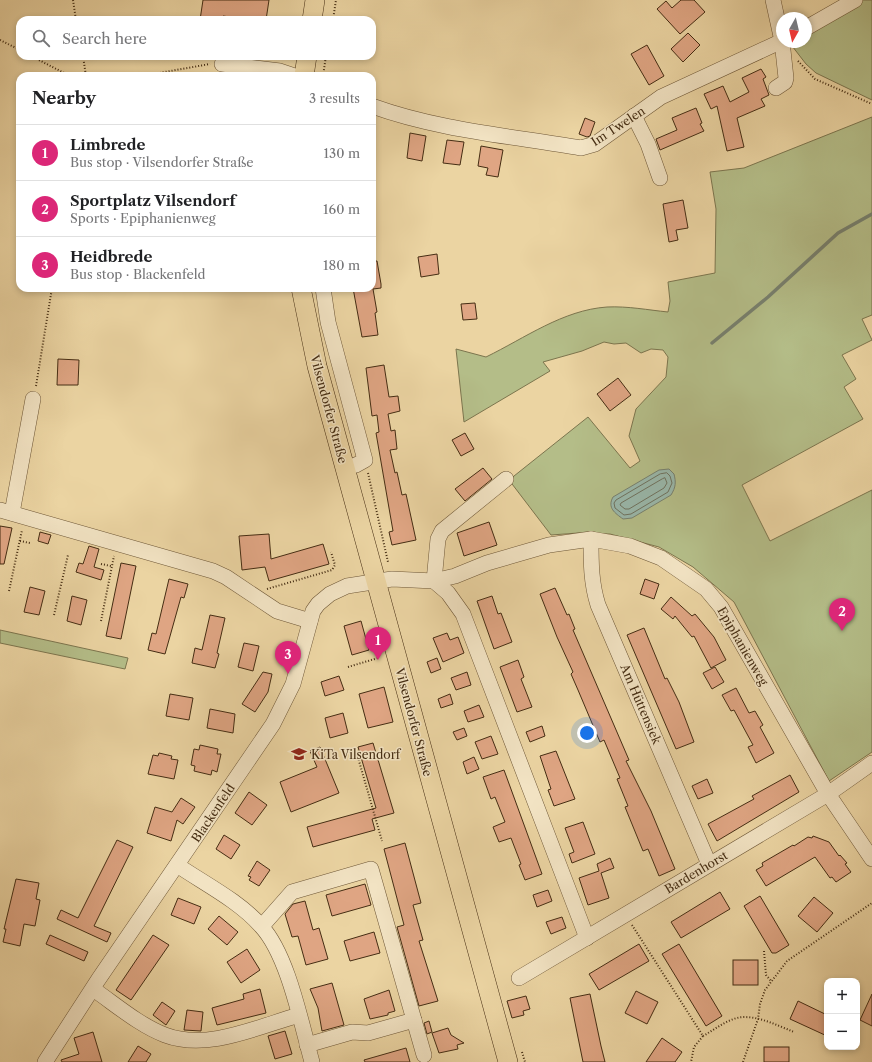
<!DOCTYPE html>
<html lang="en">
<head>
<meta charset="utf-8">
<style>
  :root { --surface:#fff; --page:#f6f6f6; --text:#202124; --muted:#757577; --line:#e0e0e0; --accent:#db2777 }
  body { margin:0; font-family:"Libre Caslon Text",serif; background:var(--page); color:var(--text) }
  .controls { position:absolute; right:12px; bottom:12px; display:grid; overflow:hidden; border-radius:8px; box-shadow:0 2px 6px #0003 }
  .controls button { width:36px; height:36px; display:grid; place-items:center; padding:0; border:0; border-bottom:1px solid var(--line); background:var(--surface); color:var(--text); font:20px sans-serif }
  .compass { position:absolute; left:776px; top:12px; width:36px; height:36px; border-radius:50%; background:var(--surface); box-shadow:0 2px 6px #0003; rotate:188deg }
  .you { position:absolute; left:587px; top:733px; width:14px; height:14px; margin:-10px; border:3px solid #fff; border-radius:50%; background:#1a73e8; box-shadow:0 0 0 6px #1a73e833 }
  .badge { display:grid; place-items:center; width:26px; height:26px; border-radius:50%; background:var(--accent); color:#fff; font-size:13px; font-weight:700 }
  .pin { position:absolute; translate:-50% -33px; filter:drop-shadow(0 1px 2px #0008) }
  .pin::after { content:''; position:absolute; top:21px; width:14px; height:12px; background:inherit; clip-path:polygon(0 0,100% 0,50% 100%) }
  .list { margin:0; padding:0; list-style:none }
  h2 { display:flex; justify-content:space-between; align-items:center; height:52px; margin:0; padding:0 16px; font-size:17px }
  h2 small { font-size:13px; font-weight:400; color:var(--muted) }
  .list li { display:grid; grid-template-columns:26px 1fr auto; gap:12px; align-items:center; box-sizing:border-box; height:56px; padding:0 16px; border-top:1px solid var(--line) }
  .list b { display:block; font-size:15px; white-space:nowrap }
  .list p { margin:0; font-size:13px; white-space:nowrap; color:var(--muted) }
  .list em { font-size:13px; font-style:normal; color:var(--muted) }
  .icon { flex:none; width:22px; height:22px; fill:none; stroke:currentColor; stroke-width:2; stroke-linecap:round; stroke-linejoin:round }
  .map { position:relative; flex:none; width:872px; height:1062px; overflow:hidden }
  .search { position:absolute; background:var(--surface); box-shadow:0 2px 6px #0003; left:16px; top:16px; width:360px; height:44px; display:flex; align-items:center; gap:10px; box-sizing:border-box; padding:0 14px; border-radius:12px; color:var(--muted); font-size:15px }
  .panel { position:absolute; background:var(--surface); box-shadow:0 2px 6px #0003; left:16px; top:72px; width:360px; height:220px; border-radius:12px }
  .map>svg:first-child { display:block }
  .green { fill:#b4bd88; stroke:#7c754e }
  .water { fill:#99b7aa; stroke:#77806e }
  .lines { fill:none; stroke-linecap:round; stroke-linejoin:round }
  .shore { stroke:#6f725e; stroke-width:1 }
  .stream { stroke:#77806e; stroke-width:3.5 }
  .building { fill:#dfa583; stroke:#452d13 }
  .minor-casing { stroke:#6e5737; stroke-width:16 }
  .major-casing { stroke:#452d13; stroke-width:20 }
  .path { stroke:#452d13; stroke-width:2; stroke-dasharray:1 2; stroke-linecap:butt }
  .minor { stroke:#f2e3c3; stroke-width:15 }
  .major { stroke:#ebd4a2; stroke-width:19 }
  .labels { text-anchor:middle; dominant-baseline:central; stroke-width:3; stroke-linejoin:round; paint-order:stroke }
  .street-label { font-size:12px; fill:#452d13; stroke:#f2e3c3 }
  .poi-label { font-size:12px; fill:#452d13; stroke:#f2e3c3; text-anchor:start }
</style>
</head>
<body>
<div class="map">
<svg width="872" height="1062" viewBox="0 0 872 1062">
  <rect width="100%" height="100%" fill="#ebd4a2"/>
  <filter id="stains"><feTurbulence type="fractalNoise" baseFrequency=".005" numOctaves="4"/><feColorMatrix values="0 0 0 0 .2 0 0 0 0 .09 0 0 0 0 .02 0 0 0 .5 -.17"/></filter>
  <radialGradient id="worn" r=".72"><stop offset=".6" stop-color="#630" stop-opacity="0"/><stop offset="1" stop-color="#630" stop-opacity=".3"/></radialGradient>
  <g class="green">
    <polygon points="863,0 872,0 872,100 816,73 806,64 789,42 806,42 806,33"/>
    <path d="M 872,117 L 872,315 L 862,319 L 872,340 L 842,355 L 856,379 L 844,387 L 863,419 L 742,485 L 770,541 L 872,490 L 872,752 L 829,781 L 734,602 L 693,567 L 659,547 L 610,534 L 578,533 L 551,535 L 509,480 L 588,417 L 630,468 L 640,461 L 629,436 L 636,409 L 666,377 L 668,357 L 663,350 L 651,349 L 641,353 L 626,343 L 614,344 L 604,342 L 582,351 L 543,362 L 550,371 L 464,422 L 456,349 L 486,357 C 525,338 563,310 607,307 C 628,306 648,310 668,312 L 670,301 L 668,282 L 715,273 L 716,209 L 710,172 L 744,168 Z"/>
    <polygon points="0,630 128,658 125,669 0,643"/>
  </g>
  <path class="water" d="M 669,469 L 674,474 C 676,482 676,487 671,495 L 632,518 L 623,519 C 615,513 607,508 613,497 L 659,470 Z"/>
  <g class="lines">
    <g class="shore">
      <polygon points="667,473 670,476 672,483 668,492 631,514 624,515 615,508 614,503 616,500 660,474"/>
      <polygon points="665,478 667,483 664,488 629,509 625,509 620,505 621,503 662,479"/>
    </g>
    <polyline class="stream" points="712,343 768,297 838,233 872,214"/>
  </g>
  <g class="building">
    <polygon points="203,0 269,0 266,20 250,20 223,16 222,20 200,20"/>
    <polygon points="681,0 694,0 705,12 680,34 657,9 666,1 672,8"/>
    <polygon points="688,33 700,45 683,62 671,49"/>
    <polygon points="647,45 664,76 649,85 631,54"/>
    <polygon points="761,69 766,77 763,79 769,95 761,99 765,106 737,118 744,147 727,151 717,106 711,109 704,94 723,86 730,102 749,92 742,78"/>
    <polygon points="696,108 702,123 700,124 704,131 660,150 656,139 677,130 672,118"/>
    <polygon points="585,118 595,122 590,136 587,137 579,134"/>
    <polygon points="410,133 426,136 422,161 407,158"/>
    <polygon points="447,140 464,142 460,165 443,163"/>
    <polygon points="481,146 503,150 498,177 486,175 488,168 478,166"/>
    <polygon points="683,200 688,228 676,230 678,240 669,242 663,204"/>
    <polygon points="437,254 439,274 421,277 418,257"/>
    <polygon points="372,261 377,261 381,284 381,288 373,289 377,312 375,313 378,335 362,337 353,288 372,288"/>
    <polygon points="475,303 477,319 463,320 461,304"/>
    <polygon points="58,359 79,360 78,385 57,385"/>
    <polygon points="384,365 389,397 398,396 400,411 388,414 391,431 395,430 397,449 390,450 395,473 397,472 402,495 406,494 416,540 392,545 389,532 393,531 376,433 379,432 377,415 372,416 366,368"/>
    <polygon points="618,378 631,395 610,411 597,394"/>
    <polygon points="465,433 474,449 461,456 452,440"/>
    <polygon points="483,468 492,479 465,501 455,489"/>
    <polygon points="489,522 497,545 464,556 457,533"/>
    <polygon points="0,526 12,528 4,564 0,564"/>
    <polygon points="40,532 51,535 48,544 38,541"/>
    <polygon points="269,534 271,559 323,544 329,564 269,581 265,567 242,570 239,536"/>
    <polygon points="89,546 99,549 94,567 104,570 101,580 76,572 79,563 83,564"/>
    <polygon points="121,563 136,566 121,639 106,636"/>
    <polygon points="169,579 188,584 184,598 181,597 165,654 148,650 152,633 156,634"/>
    <polygon points="645,579 659,584 654,599 640,594"/>
    <polygon points="30,587 45,591 39,615 24,612"/>
    <polygon points="555,588 567,615 569,614 575,629 573,630 629,760 626,761 651,811 675,869 659,876 648,849 643,851 625,807 628,806 617,779 620,778 604,740 600,742 578,690 571,674 573,672 557,637 540,594"/>
    <polygon points="72,596 87,600 81,625 67,621"/>
    <polygon points="492,596 498,614 501,613 512,642 494,649 477,601"/>
    <polygon points="671,597 692,616 695,614 714,637 726,660 711,668 694,636 692,637 675,616 673,619 661,609"/>
    <polygon points="210,615 225,618 217,653 219,654 215,668 192,663 195,648 202,650"/>
    <polygon points="361,621 369,650 352,655 344,626"/>
    <polygon points="644,628 665,679 667,678 679,702 694,742 676,749 627,635"/>
    <polygon points="447,633 450,640 458,637 464,653 443,662 433,638"/>
    <polygon points="244,643 259,646 253,671 238,667"/>
    <polygon points="437,658 441,669 431,673 427,662"/>
    <polygon points="518,660 524,677 521,679 532,707 517,712 500,667"/>
    <polygon points="715,667 724,682 712,689 703,673"/>
    <polygon points="263,672 272,674 268,692 255,712 242,704"/>
    <polygon points="467,672 471,685 456,690 451,678"/>
    <polygon points="339,676 344,690 325,696 321,682"/>
    <polygon points="384,687 393,722 368,728 359,694"/>
    <polygon points="736,688 749,713 755,711 763,725 760,727 774,753 756,763 748,747 753,745 734,710 731,711 722,695"/>
    <polygon points="170,694 193,698 189,720 166,716"/>
    <polygon points="450,694 453,704 441,708 438,699"/>
    <polygon points="479,705 484,717 468,722 464,711"/>
    <polygon points="210,709 235,714 233,733 207,728"/>
    <polygon points="343,713 348,733 330,738 325,718"/>
    <polygon points="542,726 545,736 530,742 526,732"/>
    <polygon points="464,728 467,736 457,740 453,732"/>
    <polygon points="491,736 498,754 482,759 475,742"/>
    <polygon points="373,743 394,813 372,819 375,830 313,847 307,827 376,808 358,747"/>
    <polygon points="200,745 218,749 217,754 221,754 217,772 212,770 211,775 194,771 195,766 191,765 194,749 199,750"/>
    <polygon points="320,747 339,793 291,812 280,782 317,767 310,751"/>
    <polygon points="556,751 575,799 554,806 548,790 551,789 540,756"/>
    <polygon points="159,753 172,756 171,759 178,760 174,779 148,774 153,755 158,756"/>
    <polygon points="474,757 479,769 467,774 463,762"/>
    <polygon points="504,770 542,874 525,880 519,865 521,864 511,838 499,842 493,827 505,822 495,797 491,799 483,777"/>
    <polygon points="790,775 799,792 717,841 708,824 754,799 752,796"/>
    <polygon points="707,779 713,793 698,799 692,786"/>
    <polygon points="249,792 267,805 252,825 235,813"/>
    <polygon points="181,798 195,807 183,824 177,820 171,841 147,833 155,807 172,812"/>
    <polygon points="583,822 595,854 572,863 569,854 574,852 565,828"/>
    <polygon points="224,835 240,845 231,859 216,849"/>
    <polygon points="813,836 829,842 839,856 840,855 847,863 845,864 851,872 836,882 832,877 830,878 815,857 766,886 756,870 763,866 762,863 793,845 794,846 808,837 812,838"/>
    <polygon points="117,840 133,847 94,926 111,933 107,942 57,919 61,910 78,918"/>
    <polygon points="405,843 421,903 413,905 423,940 419,941 438,1001 419,1006 397,927 404,925 384,849"/>
    <polygon points="610,858 614,868 601,873 609,898 588,905 579,878 599,871 597,864"/>
    <polygon points="257,861 270,870 259,886 249,880 251,877 248,876"/>
    <polygon points="16,879 39,883 36,899 40,900 35,926 24,924 20,946 3,942 6,929 4,929"/>
    <polygon points="365,884 371,905 332,916 326,895"/>
    <polygon points="548,890 552,901 537,907 533,895"/>
    <polygon points="720,892 730,909 681,938 671,922"/>
    <polygon points="760,896 789,945 776,953 772,953 744,906"/>
    <polygon points="814,897 833,913 817,932 798,916"/>
    <polygon points="178,898 201,907 194,924 171,915"/>
    <polygon points="305,901 313,930 319,928 328,959 306,965 298,936 292,937 285,914 293,904"/>
    <polygon points="219,916 238,932 227,945 208,929"/>
    <polygon points="562,917 566,928 551,934 546,922"/>
    <polygon points="374,932 380,953 350,961 344,941"/>
    <polygon points="50,935 88,952 84,961 46,944"/>
    <polygon points="153,935 169,945 131,1000 116,990"/>
    <polygon points="639,944 649,961 599,990 589,974"/>
    <polygon points="679,944 722,1016 706,1026 662,954"/>
    <polygon points="247,949 260,970 241,983 227,962"/>
    <rect x="733" y="960" width="25" height="25"/>
    <polygon points="332,983 344,1025 322,1031 318,1008 310,989"/>
    <polygon points="260,989 266,1013 217,1025 212,1008 244,999 243,994"/>
    <polygon points="389,990 395,1011 388,1013 388,1015 370,1019 364,999"/>
    <polygon points="636,991 658,1002 647,1024 625,1013"/>
    <polygon points="590,994 601,1046 605,1062 583,1062 570,998"/>
    <polygon points="872,994 872,1026 860,1020"/>
    <polygon points="526,996 530,1009 523,1011 524,1015 512,1018 507,1001"/>
    <polygon points="798,1001 827,1015 827,1036 790,1019"/>
    <polygon points="162,1002 175,1011 166,1025 153,1015"/>
    <polygon points="187,1010 203,1012 201,1031 184,1030"/>
    <polygon points="429,1021 432,1032 427,1034 424,1023"/>
    <polygon points="448,1028 451,1035 464,1043 457,1045 458,1049 439,1053 432,1033"/>
    <polygon points="285,1031 292,1054 275,1059 268,1036"/>
    <polygon points="93,1032 102,1062 62,1062 61,1060 79,1054 74,1038"/>
    <polygon points="662,1038 682,1052 675,1062 646,1062"/>
    <polygon points="138,1046 151,1054 146,1062 128,1062"/>
    <rect x="764" y="1047" width="25" height="15"/>
    <polygon points="406,1048 410,1062 365,1062 364,1060"/>
  </g>
  <g class="lines">
    <g class="minor-casing">
      <g id="minor">
        <polyline points="773,0 782,41 786,78 785,82 776,88"/>
        <polyline points="806,28 855,0"/>
        <polyline points="222,64 280,71 295,76"/>
        <path d="M 372,106 C 438,130 511,136 581,148 L 595,144 L 661,97 L 782,41"/>
        <polyline points="634,116 648,144 660,178"/>
        <polyline points="323,288 328,322 365,460 356,465 344,468"/>
        <polyline points="0,510 213,571 226,577 277,611 310,621"/>
        <polyline points="12,513 33,399"/>
        <path d="M 591,539 C 591,562 591,583 598,605 L 709,864"/>
        <polyline points="434,581 448,593 463,614 587,938"/>
        <polyline points="434,581 438,539 442,531 506,479"/>
        <path d="M 177,865 C 205,884 239,901 261,926 C 288,955 301,1023 312,1062"/>
        <polyline points="262,926 292,892 371,869 414,1020 368,1033 352,1032 307,1045"/>
        <polyline points="519,978 828,794 872,763"/>
        <path d="M 93,989 C 115,1004 139,1025 165,1035 C 207,1051 257,1027 299,1015"/>
        <polyline points="414,1020 424,1055"/>
        <polyline points="45,1062 98,980 273,724 293,684 313,611 318,604 330,594 347,586 392,579 434,581 455,576 487,563 549,545 591,539 630,546 661,558 706,589 721,607 828,794 872,859"/>
      </g>
    </g>
    <g class="major-casing">
      <g id="major">
        <polyline points="312,20 315,0"/>
        <polyline points="304,76 307,56"/>
        <polyline points="301,288 317,366 508,1062"/>
      </g>
    </g>
    <g class="path">
      <polyline points="73,0 76,20"/>
      <polyline points="333,20 336,0"/>
      <polyline points="0,40 20,50"/>
      <polyline points="31,56 70,76"/>
      <polyline points="83,56 86,76"/>
      <polyline points="798,61 815,79 872,104"/>
      <polyline points="142,76 210,64"/>
      <polyline points="323,76 326,56"/>
      <polyline points="36,386 52,288"/>
      <polyline points="368,473 388,562"/>
      <polyline points="20,541 30,543"/>
      <polyline points="101,564 111,566"/>
      <polyline points="267,589 332,570 335,565 331,552"/>
      <polyline points="9,591 22,530"/>
      <polyline points="54,615 68,555"/>
      <polyline points="101,621 114,556"/>
      <polyline points="348,667 378,658"/>
      <polyline points="357,754 382,841"/>
      <polyline points="632,925 703,1036 694,1047 691,1062"/>
      <polyline points="764,951 766,975 771,981"/>
      <path d="M 703,1036 C 712,1031 721,1024 731,1020 C 750,1011 776,1025 794,1032"/>
      <polyline points="522,1052 525,1062"/>
      <polyline points="743,1062 758,1019 760,1004 765,990 787,961 872,903"/>
    </g>
    <use href="#minor" class="minor"/>
    <use href="#major" class="major"/>
  </g>
  <defs>
    <g id="school-bare" transform="scale(1.2)"><path d="M0-5L7-2L0 1L-7-2ZM-4 1L0 2.5L4 1V4Q0 6-4 4Z" fill="#8f2418" stroke="#f2e3c3" stroke-width="2.5" paint-order="stroke"/></g>
  </defs>
  <g fill-rule="evenodd">
    <use href="#school-bare" x="299" y="754"/>
  </g>
  <g class="labels">
    <g class="street-label">
      <text transform="translate(618 126) rotate(-33)">Im Twelen</text>
      <text transform="translate(329 409) rotate(75)">Vilsendorfer Straße</text>
      <text transform="translate(743 646) rotate(60)">Epiphanienweg</text>
      <text transform="translate(641 704) rotate(67)">Am Hüttensiek</text>
      <text transform="translate(414 722) rotate(75)">Vilsendorfer Straße</text>
      <text transform="translate(213 813) rotate(-56)">Blackenfeld</text>
      <text transform="translate(696 872) rotate(-31)">Bardenhorst</text>
    </g>
    <g class="poi-label">
      <text x="311" y="754">KiTa Vilsendorf</text>
    </g>
  </g>
  <rect width="100%" height="100%" filter="url(#stains)"/>
  <rect width="100%" height="100%" fill="url(#worn)"/>
</svg>
<div class="controls">
<button>+</button>
<button>−</button>
</div>
<svg class="compass" viewBox="-18 -18 36 36"><path d="M0-13l5 13h-10z" fill="#e53935"/><path d="M0 13l5-13h-10z" fill="#757577"/></svg>
<div class="you"></div>
<div class="pin badge" style="left:378px;top:660px">1</div>
<div class="pin badge" style="left:842px;top:631px">2</div>
<div class="pin badge" style="left:288px;top:674px">3</div>
<div class="search"><svg class="icon" aria-label="search" viewBox="0 0 24 24"><circle cx="10" cy="10" r="6"/><path d="M15 15l6 6"/></svg>Search here</div>
<section class="panel">
<h2>Nearby<small>3 results</small></h2>
<ul class="list">
<li><span class="badge">1</span><div><b>Limbrede</b><p>Bus stop · Vilsendorfer Straße</p></div><em>130 m</em></li>
<li><span class="badge">2</span><div><b>Sportplatz Vilsendorf</b><p>Sports · Epiphanienweg</p></div><em>160 m</em></li>
<li><span class="badge">3</span><div><b>Heidbrede</b><p>Bus stop · Blackenfeld</p></div><em>180 m</em></li>
</ul>
</section>
</div>
</body>
</html>
